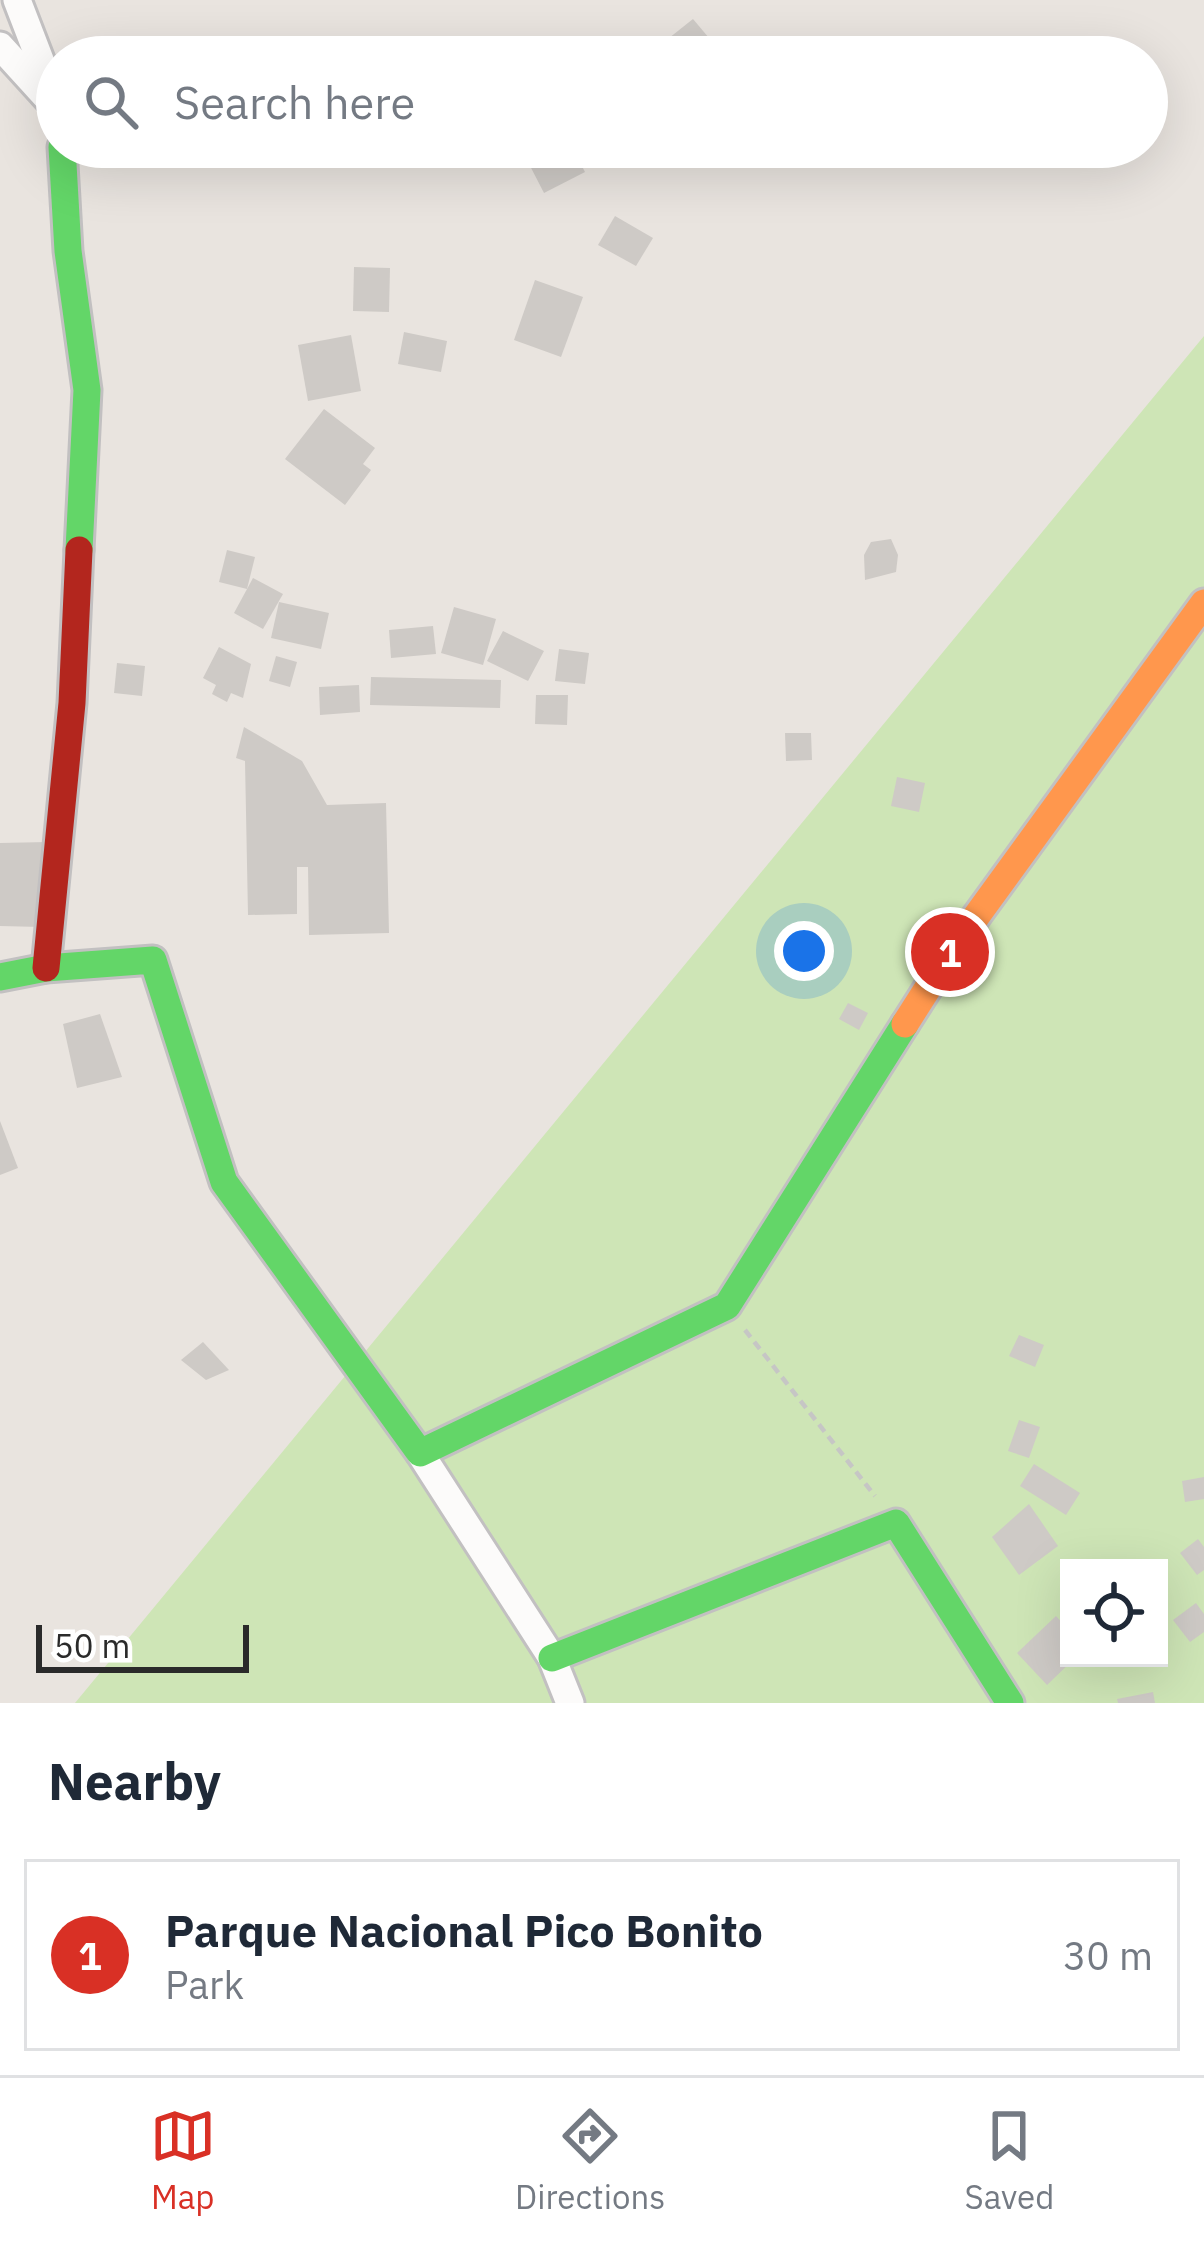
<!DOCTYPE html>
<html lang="en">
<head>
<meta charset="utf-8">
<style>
  :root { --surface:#fff; --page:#f2f2f3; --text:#1f2937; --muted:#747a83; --line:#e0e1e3; --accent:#d93025 }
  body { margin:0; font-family:"IBM Plex Sans",sans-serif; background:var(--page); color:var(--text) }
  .controls { position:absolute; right:36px; bottom:36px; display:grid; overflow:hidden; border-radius:0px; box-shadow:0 12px 48px #0002 }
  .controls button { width:108px; height:108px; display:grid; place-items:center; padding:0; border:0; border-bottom:3px solid var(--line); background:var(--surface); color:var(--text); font:60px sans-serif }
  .scale { position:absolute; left:36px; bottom:30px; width:213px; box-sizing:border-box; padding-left:12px; border:6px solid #2a2a2a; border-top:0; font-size:33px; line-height:42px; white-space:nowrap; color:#2a2a2a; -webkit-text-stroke:9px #fff; paint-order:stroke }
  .you { position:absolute; left:804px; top:951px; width:42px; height:42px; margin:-30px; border:9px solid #fff; border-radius:50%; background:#1a73e8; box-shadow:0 0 0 18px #1a73e833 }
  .badge { display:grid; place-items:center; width:78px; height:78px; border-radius:50%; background:var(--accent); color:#fff; font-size:39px; font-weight:700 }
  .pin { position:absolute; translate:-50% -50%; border:6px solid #fff; box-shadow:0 3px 12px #0006 }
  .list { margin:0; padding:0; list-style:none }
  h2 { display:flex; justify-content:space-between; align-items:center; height:156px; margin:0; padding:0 48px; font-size:51px }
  h2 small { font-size:39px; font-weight:400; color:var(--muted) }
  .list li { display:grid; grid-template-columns:78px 1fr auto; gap:36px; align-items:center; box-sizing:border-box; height:192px; margin:0 24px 24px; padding:0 24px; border:3px solid var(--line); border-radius:0px }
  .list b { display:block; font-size:45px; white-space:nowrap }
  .list p { margin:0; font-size:39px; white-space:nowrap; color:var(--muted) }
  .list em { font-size:39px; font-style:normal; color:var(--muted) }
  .icon { flex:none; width:66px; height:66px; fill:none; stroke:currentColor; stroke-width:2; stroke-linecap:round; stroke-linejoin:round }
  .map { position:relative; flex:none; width:1204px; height:1703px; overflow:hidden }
  .search { position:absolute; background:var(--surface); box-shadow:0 12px 48px #0002; left:36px; right:36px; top:36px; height:132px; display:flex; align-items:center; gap:30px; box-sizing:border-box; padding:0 42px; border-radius:66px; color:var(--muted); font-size:45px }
  .sheet { height:372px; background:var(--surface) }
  nav { display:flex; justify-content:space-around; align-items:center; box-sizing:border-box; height:168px; border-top:3px solid var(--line); background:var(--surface); font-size:33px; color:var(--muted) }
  nav a { display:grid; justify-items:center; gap:6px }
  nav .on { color:var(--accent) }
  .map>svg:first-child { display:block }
  .green { fill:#cee5b6; fill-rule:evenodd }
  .building { fill:#cecac6 }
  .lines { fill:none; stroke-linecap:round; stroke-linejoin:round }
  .street-casing { stroke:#c2c0c1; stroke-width:33 }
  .fast-casing { stroke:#c2c0c1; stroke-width:33 }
  .slow-casing { stroke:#c2c0c1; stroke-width:33 }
  .jam-casing { stroke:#c2c0c1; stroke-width:33 }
  .path { stroke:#c6c6c5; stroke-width:4.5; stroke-dasharray:9 6; stroke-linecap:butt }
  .street { stroke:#fcfbfa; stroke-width:27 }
  .fast { stroke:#63d668; stroke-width:27 }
  .slow { stroke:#ff974d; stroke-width:27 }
  .jam { stroke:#b3261e; stroke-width:27 }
</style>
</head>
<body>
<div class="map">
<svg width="1204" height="1703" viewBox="0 0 1204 1703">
  <rect width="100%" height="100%" fill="#e9e4df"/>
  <path class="green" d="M 1204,336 L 1204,1703 L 75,1703 ZM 1069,1568 L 1159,1568 L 1159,1658 L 1069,1658 Z"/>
  <g class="building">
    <polygon points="693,19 725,57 676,57 664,42"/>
    <polygon points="553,147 572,147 585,172 544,193 527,160"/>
    <polygon points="615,216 653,238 636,266 598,245"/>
    <polygon points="354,267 390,268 389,312 353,311"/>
    <polygon points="535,280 583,297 561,357 514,340"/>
    <polygon points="404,332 447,341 441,372 398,364"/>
    <polygon points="351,335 361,391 308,401 298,345"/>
    <polygon points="324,409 375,448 363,464 371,470 345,505 285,459"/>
    <polygon points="891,539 898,555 896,572 865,580 864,555 871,542"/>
    <polygon points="227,550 255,557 247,589 219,582"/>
    <polygon points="253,578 283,594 263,629 234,613"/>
    <polygon points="279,602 329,613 321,649 271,638"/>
    <polygon points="454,607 496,619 483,665 441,653"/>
    <polygon points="433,626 436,654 391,658 389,630"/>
    <polygon points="503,631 544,651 528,681 487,661"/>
    <polygon points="219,647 251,664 243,698 231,693 227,702 212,694 216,685 203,678"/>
    <polygon points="559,649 589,653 585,684 555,681"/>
    <polygon points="276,656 297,662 290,687 269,681"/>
    <polygon points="117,663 145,666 142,696 114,693"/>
    <polygon points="371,677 501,680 500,708 370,705"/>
    <polygon points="359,685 360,712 320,715 319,687"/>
    <polygon points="536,695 568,695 567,725 535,724"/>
    <polygon points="244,727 302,761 327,805 386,803 389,933 309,935 308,867 297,867 297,914 248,915 245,761 236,758"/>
    <polygon points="785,733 811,733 812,760 786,761"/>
    <polygon points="897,777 925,783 919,812 891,806"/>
    <polygon points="48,842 41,927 0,926 0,843"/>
    <polygon points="848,1003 868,1013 859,1030 839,1019"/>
    <polygon points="100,1014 122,1077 77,1088 63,1024"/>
    <polygon points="0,1121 18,1168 0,1175"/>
    <polygon points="1019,1335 1044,1345 1035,1367 1009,1356"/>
    <polygon points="203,1342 229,1370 206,1380 181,1360"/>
    <polygon points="1019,1420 1040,1427 1029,1458 1008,1451"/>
    <polygon points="1034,1464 1080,1493 1066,1515 1020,1486"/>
    <polygon points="1204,1477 1204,1499 1185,1502 1182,1481"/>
    <polygon points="1029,1504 1058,1546 1019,1575 992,1537"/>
    <polygon points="1198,1539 1204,1547 1204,1570 1197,1575 1180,1553"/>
    <polygon points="1196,1603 1204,1614 1204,1632 1190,1642 1173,1620"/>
    <polygon points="1056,1616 1069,1630 1069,1658 1075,1658 1047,1685 1017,1653"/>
    <polygon points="1153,1692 1155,1703 1118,1703 1117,1699"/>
  </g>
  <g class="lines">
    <g class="street-casing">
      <g id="street">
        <polyline points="17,0 57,104"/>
        <polyline points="0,46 50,101"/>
        <polyline points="420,1453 552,1658 570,1703"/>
      </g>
    </g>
    <g class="fast-casing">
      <g id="fast">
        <polyline points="62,147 68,251 87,390 79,550"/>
        <polyline points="0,977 46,968 153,960 224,1182 420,1453 727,1306 905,1024"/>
        <polyline points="552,1658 896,1523 1010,1703"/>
      </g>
    </g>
    <g class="slow-casing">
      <polyline id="slow" points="905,1024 954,947 1204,603"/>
    </g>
    <g class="jam-casing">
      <polyline id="jam" points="46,968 72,703 79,550"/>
    </g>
    <polyline class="path" points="745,1330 875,1496"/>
    <use href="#street" class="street"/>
    <use href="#fast" class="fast"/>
    <use href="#slow" class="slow"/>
    <use href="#jam" class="jam"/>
  </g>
</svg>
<div class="controls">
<button><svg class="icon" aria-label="locate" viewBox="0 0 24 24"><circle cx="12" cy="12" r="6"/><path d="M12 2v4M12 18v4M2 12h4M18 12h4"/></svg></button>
</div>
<div class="scale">50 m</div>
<div class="you"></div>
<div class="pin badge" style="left:950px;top:952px">1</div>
<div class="search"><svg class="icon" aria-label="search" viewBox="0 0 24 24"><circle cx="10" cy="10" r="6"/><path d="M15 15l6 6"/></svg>Search here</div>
</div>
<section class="sheet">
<h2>Nearby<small></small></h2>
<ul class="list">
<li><span class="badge">1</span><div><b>Parque Nacional Pico Bonito</b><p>Park</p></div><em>30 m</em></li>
</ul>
</section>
<nav>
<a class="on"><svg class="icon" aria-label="map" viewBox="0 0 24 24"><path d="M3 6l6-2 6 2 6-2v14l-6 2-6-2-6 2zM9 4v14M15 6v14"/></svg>Map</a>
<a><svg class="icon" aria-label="directions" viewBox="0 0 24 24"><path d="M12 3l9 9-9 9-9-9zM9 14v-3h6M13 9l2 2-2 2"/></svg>Directions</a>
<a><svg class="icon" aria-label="saved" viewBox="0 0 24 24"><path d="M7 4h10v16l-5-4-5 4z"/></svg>Saved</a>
</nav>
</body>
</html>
